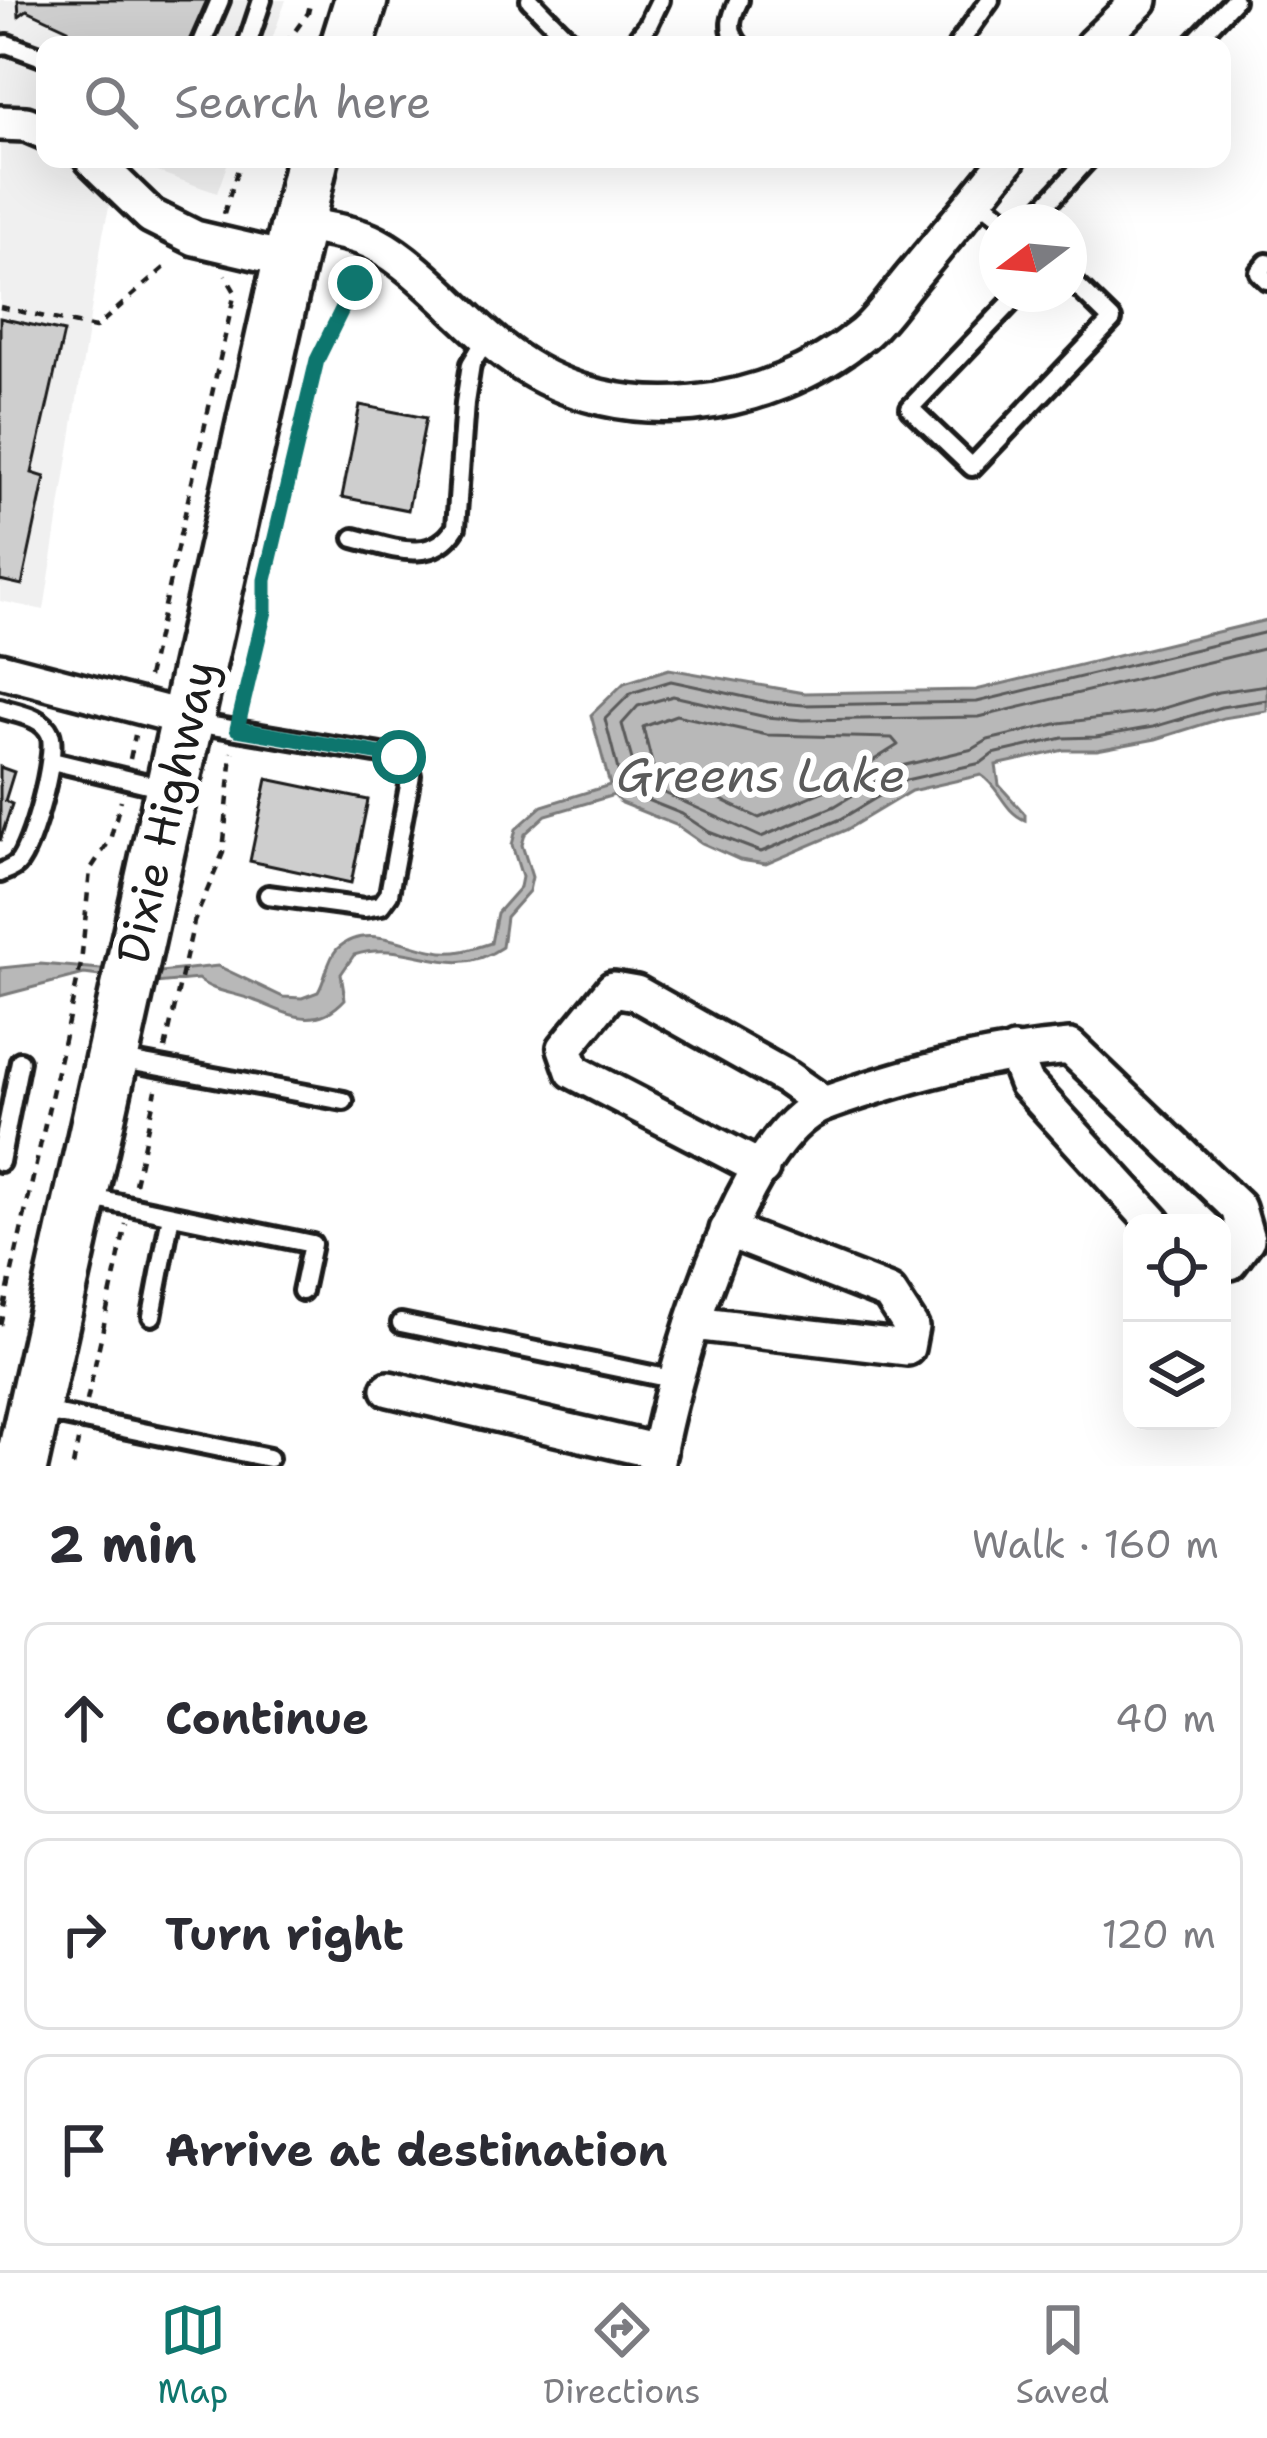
<!DOCTYPE html>
<html lang="en">
<head>
<meta charset="utf-8">
<style>
  :root { --surface:#fff; --page:#f7f7f7; --text:#2b2b33; --muted:#7c7c81; --line:#e1e1e2; --accent:#0f766e }
  body { margin:0; font-family:"Shantell Sans",sans-serif; background:var(--page); color:var(--text) }
  .controls { position:absolute; right:36px; bottom:36px; display:grid; overflow:hidden; border-radius:24px; box-shadow:0 12px 48px #0002 }
  .controls button { width:108px; height:108px; display:grid; place-items:center; padding:0; border:0; border-bottom:3px solid var(--line); background:var(--surface); color:var(--text); font:60px sans-serif }
  .compass { position:absolute; left:979px; top:204px; width:108px; height:108px; border-radius:50%; background:var(--surface); box-shadow:0 12px 48px #0002; rotate:254deg }
  .stop { position:absolute; width:36px; height:36px; margin:-27px; border:9px solid #0f766e; border-radius:50%; background:#fff }
  .stop.end { background:#0f766e; border-color:#fff; box-shadow:0 3px 12px #0008 }
  .list { margin:0; padding:0; list-style:none }
  h2 { display:flex; justify-content:space-between; align-items:center; height:156px; margin:0; padding:0 48px; font-size:51px }
  h2 small { font-size:39px; font-weight:400; color:var(--muted) }
  .list li { display:grid; grid-template-columns:78px 1fr auto; gap:36px; align-items:center; box-sizing:border-box; height:192px; margin:0 24px 24px; padding:0 24px; border:3px solid var(--line); border-radius:24px }
  .list b { display:block; font-size:45px; white-space:nowrap }
  .list em { font-size:39px; font-style:normal; color:var(--muted) }
  .icon { flex:none; width:66px; height:66px; fill:none; stroke:currentColor; stroke-width:2; stroke-linecap:round; stroke-linejoin:round }
  .map { position:relative; flex:none; width:1267px; height:1466px; overflow:hidden }
  .search { position:absolute; background:var(--surface); box-shadow:0 12px 48px #0002; left:36px; right:36px; top:36px; height:132px; display:flex; align-items:center; gap:30px; box-sizing:border-box; padding:0 42px; border-radius:24px; color:var(--muted); font-size:45px }
  .sheet { height:804px; background:var(--surface) }
  nav { display:flex; justify-content:space-around; align-items:center; box-sizing:border-box; height:168px; border-top:3px solid var(--line); background:var(--surface); font-size:33px; color:var(--muted) }
  nav a { display:grid; justify-items:center; gap:6px }
  nav .on { color:var(--accent) }
  .map>svg:first-child { display:block }
  .built { fill:#f0f0f0 }
  .water { fill:#b8b8b8; stroke:#7a7a7a; stroke-width:3 }
  .lines { fill:none; stroke-linecap:round; stroke-linejoin:round }
  .shore { stroke:#5a5a5a; stroke-width:3 }
  .building { fill:#cecece; stroke:#1c1c1c; stroke-width:3 }
  .service-casing { stroke:#1c1c1c; stroke-width:26 }
  .minor-casing { stroke:#1c1c1c; stroke-width:42 }
  .primary-casing { stroke:#1c1c1c; stroke-width:60 }
  .path { stroke:#1c1c1c; stroke-width:4.5; stroke-dasharray:9 9; stroke-linecap:butt }
  .service { stroke:#fff; stroke-width:16 }
  .minor { stroke:#fff; stroke-width:33 }
  .primary { stroke:#fff; stroke-width:51 }
  .route { stroke:#0f766e; stroke-width:15 }
  .labels { text-anchor:middle; dominant-baseline:central; stroke-width:12; stroke-linejoin:round; paint-order:stroke }
  .street-label { font-size:45px; fill:#1c1c1c; stroke:#fff }
  .water-label { font-size:48px; font-style:italic; fill:#5a5a5a; stroke:#fff }
</style>
</head>
<body>
<div class="map">
<svg width="1267" height="1466" viewBox="0 0 1267 1466">
  <rect width="100%" height="100%" fill="#fff"/>
  <filter id="ink" filterUnits="userSpaceOnUse"><feTurbulence type="fractalNoise" baseFrequency=".00833" numOctaves="2"/><feDisplacementMap in="SourceGraphic" scale="24" xChannelSelector="R" yChannelSelector="G"/><feConvolveMatrix kernelMatrix="1 2 1 2 8 2 1 2 1" color-interpolation-filters="sRGB"/></filter>
  <g filter="url(#ink)">
    <g class="built">
      <polygon points="0,0 286,0 270,45 45,45 45,159 120,159 103,234 44,610 0,601"/>
      <polygon points="122,159 229,159 217,193"/>
    </g>
    <path class="water" d="M 1267,620 L 1267,711 L 1223,718 L 1156,739 L 1097,750 L 1064,750 L 996,765 L 999,785 L 1025,814 L 1025,820 C 1004,812 999,786 981,775 L 911,791 L 846,830 L 766,864 L 740,860 L 702,843 L 676,825 L 621,803 L 614,795 L 546,815 L 525,834 L 522,845 L 532,877 L 529,891 L 506,917 L 502,947 C 449,984 410,937 354,955 L 341,974 L 345,999 C 314,1033 286,1012 253,1000 C 236,993 212,992 198,979 L 155,983 L 84,974 L 0,996 L 0,968 L 40,964 L 150,973 L 218,966 L 283,997 L 302,998 L 318,992 C 326,979 327,960 337,949 C 365,922 405,946 436,951 C 455,955 473,949 491,943 L 497,913 L 520,887 L 522,877 L 512,845 L 516,829 L 542,806 L 610,785 L 591,715 L 624,683 L 669,669 L 804,693 L 976,690 Z"/>
    <g class="lines">
      <g class="shore">
        <polyline points="1267,632 977,702 804,705 768,702 671,681 631,693 605,719 622,786 627,792 682,814 709,832 761,852 841,819 906,780 981,763 993,754 1063,738 1096,737 1153,727 1221,707 1267,700"/>
        <polyline points="1267,648 979,717 803,720 766,717 673,696 638,706 622,724 638,781 761,837 835,806 901,766 973,749 988,740 1060,723 1151,712 1218,692 1267,685"/>
        <polygon points="676,715 767,735 892,738 898,745 828,789 759,818 653,767 643,727"/>
      </g>
    </g>
    <g class="building">
      <polygon points="18,0 207,0 187,45 62,45 68,29 27,10 19,16"/>
      <polygon points="0,318 64,332 32,473 45,477 22,585 0,580"/>
      <polygon points="360,405 426,418 408,510 342,497"/>
      <polygon points="0,767 14,772 5,801 12,804 0,841"/>
      <polygon points="267,779 368,800 351,883 250,861"/>
    </g>
    <g class="lines">
      <g class="service-casing">
        <g id="service">
          <polyline points="530,0 574,45"/>
          <polyline points="0,45 7,44 45,58"/>
          <polyline points="201,45 220,0"/>
          <polyline points="247,45 262,0"/>
          <polyline points="632,45 648,25 660,0"/>
          <path d="M 739,45 C 726,29 731,17 739,0"/>
          <polyline points="958,45 990,0"/>
          <polyline points="1192,45 1234,0"/>
          <polyline points="978,198 1007,222"/>
          <polyline points="1030,222 1088,159"/>
          <polyline points="1267,263 1259,272 1267,280"/>
          <polyline points="1019,294 910,408 972,467 1112,320 1069,278"/>
          <path d="M 354,538 C 391,547 432,566 456,527 L 465,403 L 471,364 L 486,339"/>
          <path d="M 0,708 C 17,714 42,716 50,734 C 58,753 32,849 17,864 C 12,869 6,870 0,873"/>
          <polyline points="195,723 399,757 411,775 389,894 381,905 364,908 268,895"/>
          <polyline points="52,761 164,788"/>
          <polyline points="117,1059 344,1101"/>
          <polyline points="0,1162 20,1061"/>
          <polyline points="87,1197 312,1244 302,1291"/>
          <polyline points="152,1316 171,1215"/>
          <polyline points="401,1323 676,1380"/>
          <polyline points="40,1411 269,1458"/>
        </g>
      </g>
      <g class="minor-casing">
        <g id="minor">
          <polyline points="1093,45 1140,0"/>
          <polyline points="0,123 26,124 45,132"/>
          <polyline points="92,159 151,216 195,238 289,260"/>
          <path d="M 297,223 C 322,229 354,232 376,244 C 422,268 469,328 516,360 C 620,432 767,412 863,334 C 881,319 895,297 910,279 C 943,239 976,200 1008,159"/>
          <polyline points="0,670 188,719"/>
          <polyline points="1014,1052 1026,1083 1154,1223"/>
          <polyline points="762,1169 573,1071 565,1048 613,989 636,993 787,1078 824,1104"/>
          <polyline points="693,1323 907,1348 911,1327 889,1293 727,1230"/>
          <polyline points="389,1389 659,1452"/>
          <path d="M 656,1466 C 670,1381 739,1136 824,1104 C 906,1075 983,1054 1070,1047 L 1238,1208 L 1247,1239 L 1230,1262 L 1222,1262"/>
        </g>
      </g>
      <g class="primary-casing">
        <g id="primary">
          <polyline points="347,45 361,0"/>
          <polyline points="21,1466 312,159"/>
        </g>
      </g>
      <g class="path">
        <polyline points="285,45 308,13 311,0"/>
        <polyline points="224,214 241,159"/>
        <polyline points="0,307 95,328 171,262"/>
        <polyline points="148,677 235,292 225,275"/>
        <polyline points="241,712 265,611 265,580 318,360 361,268"/>
        <polyline points="130,759 135,735"/>
        <polyline points="165,1049 194,922 223,853 232,752"/>
        <polyline points="135,1184 156,1090"/>
        <polyline points="0,1325 81,964 90,870 110,840 121,800"/>
        <polyline points="87,1401 126,1224"/>
        <polyline points="73,1466 78,1441"/>
      </g>
      <use href="#service" class="service"/>
      <use href="#minor" class="minor"/>
      <use href="#primary" class="primary"/>
    </g>
  </g>
  <g class="lines" filter="url(#ink)">
    <polyline class="route" points="355,283 317,360 265,580 265,611 237,729 399,757"/>
  </g>
  <g class="labels">
    <g class="street-label">
      <text transform="translate(166 812) rotate(-77)">Dixie Highway</text>
    </g>
    <g class="water-label">
      <text x="761" y="775">Greens Lake</text>
    </g>
  </g>
</svg>
<div class="controls">
<button><svg class="icon" aria-label="locate" viewBox="0 0 24 24"><circle cx="12" cy="12" r="6"/><path d="M12 2v4M12 18v4M2 12h4M18 12h4"/></svg></button>
<button><svg class="icon" aria-label="layers" viewBox="0 0 24 24"><path d="M12 4l9 5-9 5-9-5zM3 14l9 5 9-5"/></svg></button>
</div>
<svg class="compass" viewBox="-18 -18 36 36"><path d="M0-13l5 13h-10z" fill="#e53935"/><path d="M0 13l5-13h-10z" fill="#7c7c81"/></svg>
<div class="stop" style="left:399px;top:757px"></div>
<div class="stop end" style="left:355px;top:283px"></div>
<div class="search"><svg class="icon" aria-label="search" viewBox="0 0 24 24"><circle cx="10" cy="10" r="6"/><path d="M15 15l6 6"/></svg>Search here</div>
</div>
<section class="sheet">
<h2>2 min<small>Walk · 160 m</small></h2>
<ul class="list">
<li><svg class="icon" aria-label="ahead" viewBox="0 0 24 24"><path d="M12 20V5M6 11l6-6 6 6"/></svg><div><b>Continue</b></div><em>40 m</em></li>
<li><svg class="icon" aria-label="right" viewBox="0 0 24 24"><path d="M7 20v-9h11M14 6l5 5-5 5"/></svg><div><b>Turn right</b></div><em>120 m</em></li>
<li><svg class="icon" aria-label="arrive" viewBox="0 0 24 24"><path d="M6 21V4h12l-3 4 3 4H6"/></svg><div><b>Arrive at destination</b></div></li>
</ul>
</section>
<nav>
<a class="on"><svg class="icon" aria-label="map" viewBox="0 0 24 24"><path d="M3 6l6-2 6 2 6-2v14l-6 2-6-2-6 2zM9 4v14M15 6v14"/></svg>Map</a>
<a><svg class="icon" aria-label="directions" viewBox="0 0 24 24"><path d="M12 3l9 9-9 9-9-9zM9 14v-3h6M13 9l2 2-2 2"/></svg>Directions</a>
<a><svg class="icon" aria-label="saved" viewBox="0 0 24 24"><path d="M7 4h10v16l-5-4-5 4z"/></svg>Saved</a>
</nav>
</body>
</html>
